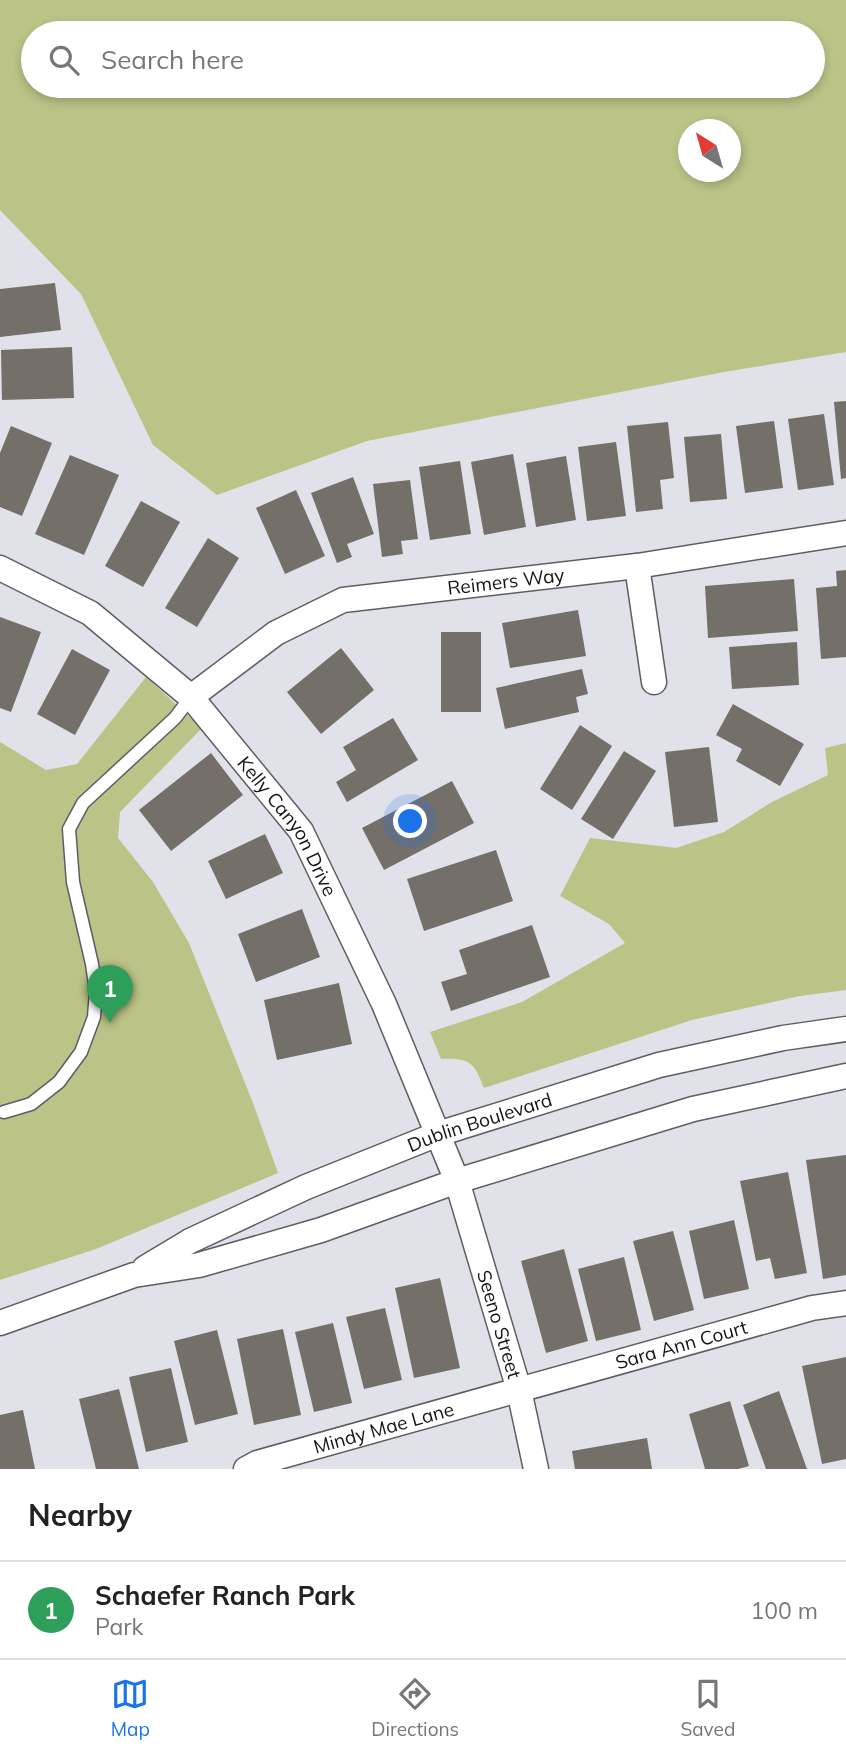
<!DOCTYPE html>
<html lang="en">
<head>
<meta charset="utf-8">
<style>
  :root { --surface:#fff; --page:#f2f2f2; --text:#222; --muted:#767676; --line:#e0e0e0; --accent:#1a73e8 }
  body { margin:0; font-family:Mulish,sans-serif; background:var(--page); color:var(--text) }
  .compass { position:absolute; left:678px; top:119px; width:63px; height:63px; border-radius:50%; background:var(--surface); box-shadow:0 4px 10px #0003; rotate:323deg }
  .you { position:absolute; left:411px; top:822px; width:24px; height:24px; margin:-18px; border:5px solid #fff; border-radius:50%; background:#1a73e8; box-shadow:0 0 0 10px #1a73e833 }
  .badge { display:grid; place-items:center; width:46px; height:46px; border-radius:50%; background:var(--accent); color:#fff; font-size:23px; font-weight:700 }
  .pin { position:absolute; translate:-50% -58px; filter:drop-shadow(0 2px 4px #0008) }
  .pin::after { content:''; position:absolute; top:37px; width:24px; height:21px; background:inherit; clip-path:polygon(0 0,100% 0,50% 100%) }
  .list { margin:0; padding:0; list-style:none }
  h2 { display:flex; justify-content:space-between; align-items:center; height:91px; margin:0; padding:0 28px; font-size:30px }
  h2 small { font-size:23px; font-weight:400; color:var(--muted) }
  .list li { display:grid; grid-template-columns:46px 1fr auto; gap:21px; align-items:center; box-sizing:border-box; height:98px; padding:0 28px; border-top:2px solid var(--line) }
  .list b { display:block; font-size:26px; white-space:nowrap }
  .list p { margin:0; font-size:23px; white-space:nowrap; color:var(--muted) }
  .list em { font-size:23px; font-style:normal; color:var(--muted) }
  .icon { flex:none; width:38px; height:38px; fill:none; stroke:currentColor; stroke-width:2; stroke-linecap:round; stroke-linejoin:round }
  .map { position:relative; flex:none; width:846px; height:1469px; overflow:hidden }
  .search { position:absolute; background:var(--surface); box-shadow:0 4px 10px #0003; left:21px; right:21px; top:21px; height:77px; display:flex; align-items:center; gap:18px; box-sizing:border-box; padding:0 24px; border-radius:38px; color:var(--muted); font-size:26px }
  .sheet { height:189px; background:var(--surface) }
  nav { display:flex; justify-content:space-around; align-items:center; box-sizing:border-box; height:98px; border-top:2px solid var(--line); background:var(--surface); font-size:19px; color:var(--muted) }
  nav a { display:grid; justify-items:center; gap:4px }
  nav .on { color:var(--accent) }
  .map>svg:first-child { display:block }
  .green { fill:#bcc387; fill-rule:evenodd }
  .building { fill:#756f69 }
  .lines { fill:none; stroke-linecap:round; stroke-linejoin:round }
  .lane-casing { stroke:#5d5d65; stroke-width:15 }
  .street-casing { stroke:#5d5d65; stroke-width:27 }
  .lane { stroke:#fff; stroke-width:12 }
  .street { stroke:#fff; stroke-width:24 }
  .labels { text-anchor:middle; dominant-baseline:central; stroke-width:6; stroke-linejoin:round; paint-order:stroke }
  .street-label { font-size:19px; fill:#141417; stroke:#eeeef8 }
</style>
</head>
<body>
<div class="map">
<svg width="846" height="1469" viewBox="0 0 846 1469">
  <rect width="100%" height="100%" fill="#e1e1ea"/>
  <g class="green">
    <path d="M 0,0 L 846,0 L 846,352 L 724,372 L 367,441 L 217,495 L 153,445 L 81,294 L 0,210 ZM 813,33 L 813,86 L 33,86 L 33,33 ZM 688,130 L 730,130 L 730,172 L 688,172 Z"/>
    <polygon points="146,677 202,728 120,812 118,838 153,882 189,943 253,1103 278,1173 96,1249 0,1280 0,742 46,770 77,764"/>
    <path d="M 846,743 L 846,990 L 800,996 L 692,1020 L 484,1088 C 474,1062 470,1058 441,1059 L 430,1032 L 522,1002 L 625,943 L 609,924 L 560,896 L 590,838 L 676,848 L 724,832 L 772,802 L 828,775 L 825,748 Z"/>
  </g>
  <g class="building">
    <polygon points="55,283 61,330 0,337 0,289"/>
    <polygon points="72,347 74,398 2,400 1,350"/>
    <polygon points="846,401 846,478 841,479 834,402"/>
    <polygon points="824,414 834,485 798,490 788,419"/>
    <polygon points="774,421 783,488 745,493 736,426"/>
    <polygon points="668,422 674,478 660,480 663,509 636,512 627,426"/>
    <polygon points="11,426 52,443 22,516 0,507 0,453"/>
    <polygon points="721,434 727,499 690,502 684,437"/>
    <polygon points="616,442 626,516 587,521 578,447"/>
    <polygon points="513,454 526,527 484,535 471,462"/>
    <polygon points="70,455 119,475 84,555 35,534"/>
    <polygon points="566,456 576,520 536,527 526,463"/>
    <polygon points="460,461 471,534 430,540 419,467"/>
    <polygon points="353,477 374,534 347,544 352,557 337,563 311,493"/>
    <polygon points="410,480 418,539 401,541 403,554 382,557 373,484"/>
    <polygon points="296,490 325,556 285,574 256,508"/>
    <polygon points="141,501 180,522 143,587 105,566"/>
    <polygon points="208,538 239,558 197,627 165,608"/>
    <polygon points="846,570 846,657 821,659 816,588 837,586 836,571"/>
    <polygon points="794,579 798,631 708,638 705,586"/>
    <polygon points="578,610 586,656 510,668 502,623"/>
    <polygon points="0,617 41,632 11,712 0,708"/>
    <rect x="441" y="632" width="40" height="80"/>
    <polygon points="797,642 799,685 732,689 729,647"/>
    <polygon points="341,648 374,690 321,734 287,692"/>
    <polygon points="72,649 110,670 75,735 37,714"/>
    <polygon points="582,669 588,694 576,697 579,712 505,729 496,688"/>
    <polygon points="733,704 804,744 780,786 736,761 742,749 716,735"/>
    <polygon points="393,718 418,760 347,802 336,782 356,770 343,747"/>
    <polygon points="580,725 612,746 572,810 540,789"/>
    <polygon points="709,747 718,822 674,827 665,752"/>
    <polygon points="624,751 656,771 613,839 581,819"/>
    <polygon points="211,753 243,795 171,851 139,810"/>
    <polygon points="452,781 474,823 384,870 362,828"/>
    <polygon points="265,834 283,873 226,899 208,861"/>
    <polygon points="496,850 513,901 424,931 407,879"/>
    <polygon points="302,909 320,957 256,982 238,934"/>
    <polygon points="532,925 550,977 451,1011 441,982 467,974 459,950"/>
    <polygon points="339,983 352,1044 277,1060 264,1000"/>
    <polygon points="846,1155 846,1275 823,1279 806,1160"/>
    <polygon points="788,1172 807,1273 775,1279 770,1258 756,1261 740,1181"/>
    <polygon points="734,1220 749,1289 704,1299 689,1231"/>
    <polygon points="673,1231 694,1310 654,1321 633,1241"/>
    <polygon points="564,1249 588,1341 546,1353 521,1261"/>
    <polygon points="624,1257 641,1330 596,1341 578,1269"/>
    <polygon points="440,1278 460,1368 414,1378 395,1288"/>
    <polygon points="385,1308 402,1380 364,1389 346,1317"/>
    <polygon points="333,1323 352,1403 314,1412 295,1332"/>
    <polygon points="283,1329 301,1415 254,1425 237,1339"/>
    <polygon points="217,1330 238,1414 195,1425 174,1341"/>
    <polygon points="846,1357 846,1459 822,1464 802,1366"/>
    <polygon points="171,1368 188,1442 146,1452 129,1377"/>
    <polygon points="119,1389 139,1469 96,1469 79,1399"/>
    <polygon points="779,1391 807,1469 766,1469 743,1405"/>
    <polygon points="730,1401 749,1466 738,1469 705,1469 689,1414"/>
    <polygon points="23,1410 35,1469 0,1469 0,1415"/>
    <polygon points="647,1438 652,1469 575,1469 572,1451"/>
  </g>
  <g class="lines">
    <g class="lane-casing">
      <polyline id="lane" points="4,1112 31,1104 59,1082 81,1052 94,1017 96,992 92,964 73,882 69,829 83,803 175,718 191,697"/>
    </g>
    <g class="street-casing">
      <g id="street">
        <polyline points="637,566 654,682"/>
        <path id="s1" d="M 0,568 L 90,613 L 191,697 L 301,831 L 384,1004 L 457,1181 L 519,1390 L 536,1469"/>
        <path id="s2" d="M 191,697 L 276,633 L 343,600 L 637,566 L 846,533"/>
        <path id="s3" d="M 145,1268 L 190,1241 L 306,1187 L 438,1134 L 659,1065 L 783,1038 L 846,1029"/>
        <polyline points="0,1323 134,1275 199,1265 321,1230 457,1181 693,1109 846,1076"/>
        <path id="s4" d="M 246,1469 L 257,1463 L 812,1308 L 846,1303"/>
      </g>
    </g>
    <use href="#lane" class="lane"/>
    <use href="#street" class="street"/>
  </g>
  <g class="labels">
    <g class="street-label">
      <text stroke="none"><textPath href="#s2" startOffset="345">Reimers Way</textPath></text>
      <text stroke="none"><textPath href="#s1" startOffset="394">Kelly Canyon Drive</textPath></text>
      <text stroke="none"><textPath href="#s3" startOffset="366">Dublin Boulevard</textPath></text>
      <text stroke="none"><textPath href="#s1" startOffset="938">Seeno Street</textPath></text>
      <text stroke="none"><textPath href="#s4" startOffset="453">Sara Ann Court</textPath></text>
      <text stroke="none"><textPath href="#s4" startOffset="144">Mindy Mae Lane</textPath></text>
    </g>
  </g>
</svg>
<svg class="compass" viewBox="-18 -18 36 36"><path d="M0-13l5 13h-10z" fill="#e53935"/><path d="M0 13l5-13h-10z" fill="#767676"/></svg>
<div class="you"></div>
<div class="pin badge" style="left:110px;top:1023px;background:#2e9e5b">1</div>
<div class="search"><svg class="icon" aria-label="search" viewBox="0 0 24 24"><circle cx="10" cy="10" r="6"/><path d="M15 15l6 6"/></svg>Search here</div>
</div>
<section class="sheet">
<h2>Nearby<small></small></h2>
<ul class="list">
<li><span class="badge" style="background:#2e9e5b">1</span><div><b>Schaefer Ranch Park</b><p>Park</p></div><em>100 m</em></li>
</ul>
</section>
<nav>
<a class="on"><svg class="icon" aria-label="map" viewBox="0 0 24 24"><path d="M3 6l6-2 6 2 6-2v14l-6 2-6-2-6 2zM9 4v14M15 6v14"/></svg>Map</a>
<a><svg class="icon" aria-label="directions" viewBox="0 0 24 24"><path d="M12 3l9 9-9 9-9-9zM9 14v-3h6M13 9l2 2-2 2"/></svg>Directions</a>
<a><svg class="icon" aria-label="saved" viewBox="0 0 24 24"><path d="M7 4h10v16l-5-4-5 4z"/></svg>Saved</a>
</nav>
</body>
</html>
